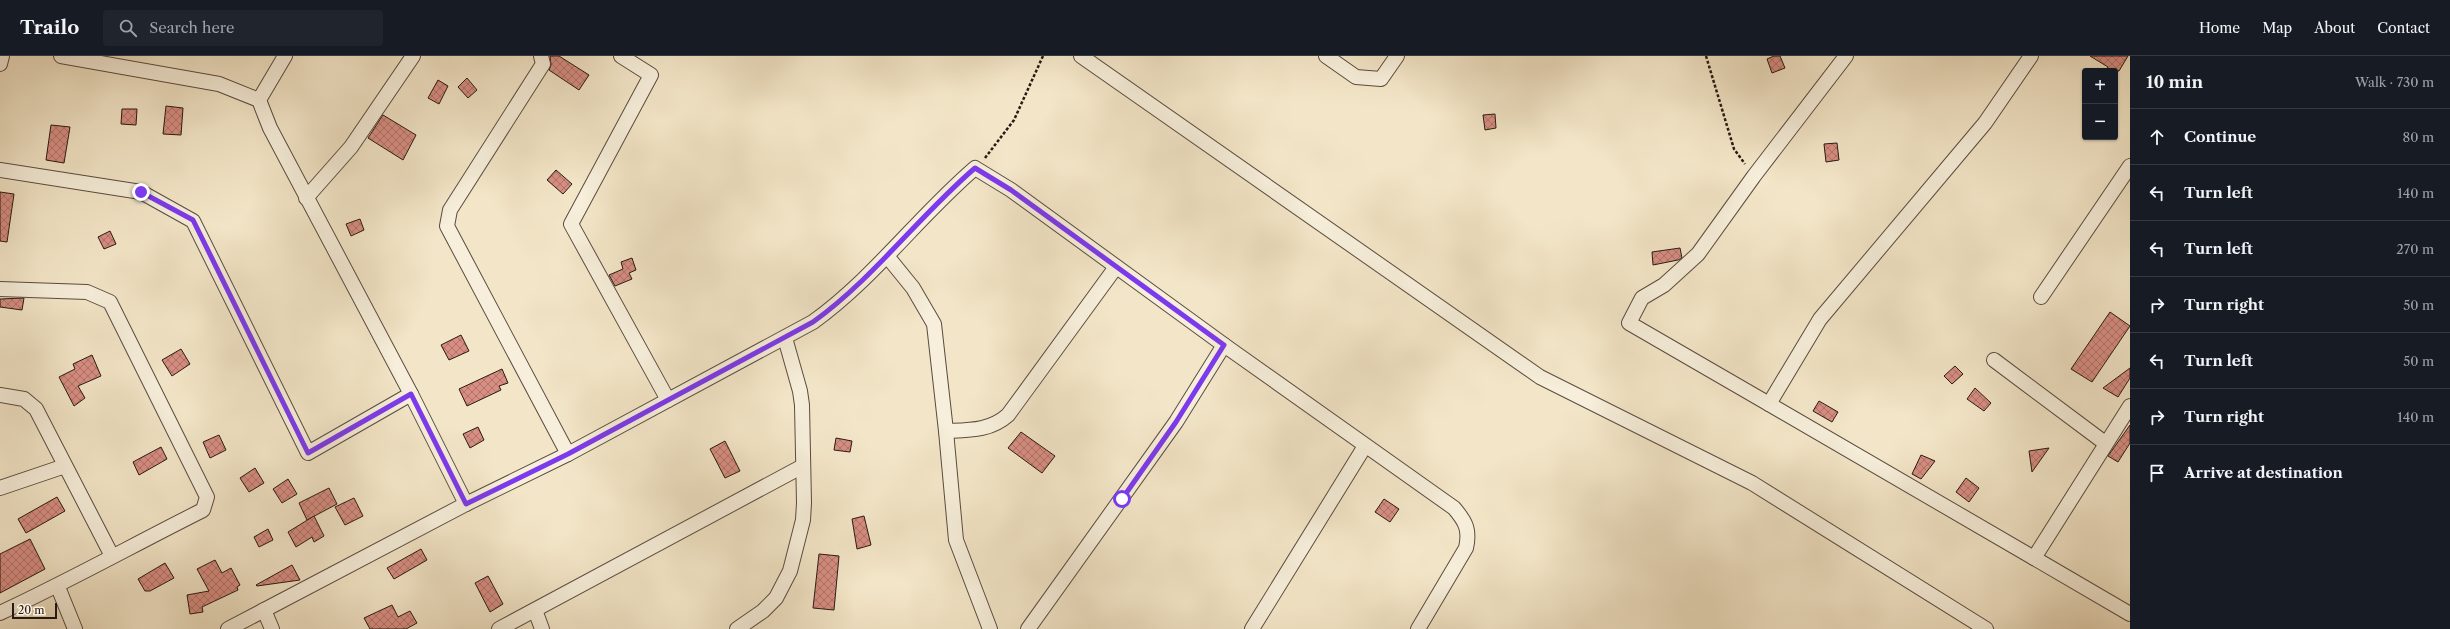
<!DOCTYPE html>
<html lang="en">
<head>
<meta charset="utf-8">
<style>
  :root { --surface:#171b24; --page:#20242c; --text:#f1f3f6; --muted:#9ea1a6; --line:#363941 }
  body { margin:0; font-family:"Libre Caslon Text",serif; background:var(--page); color:var(--text) }
  .controls { position:absolute; right:12px; top:12px; display:grid; overflow:hidden; border-radius:4px; box-shadow:0 1px 3px #0004 }
  .controls button { width:36px; height:36px; display:grid; place-items:center; padding:0; border:0; border-bottom:1px solid var(--line); background:var(--surface); color:var(--text); font:20px sans-serif }
  .scale { position:absolute; left:12px; bottom:10px; width:45px; box-sizing:border-box; padding-left:4px; border:2px solid #271913; border-top:0; font-size:11px; line-height:14px; white-space:nowrap; color:#271913; -webkit-text-stroke:3px #f7efdb; paint-order:stroke }
  .stop { position:absolute; width:12px; height:12px; margin:-9px; border:3px solid #7c3aed; border-radius:50%; background:#fff }
  .stop.end { background:#7c3aed; border-color:#fff; box-shadow:0 1px 4px #0008 }
  .list { margin:0; padding:0; list-style:none }
  h2 { display:flex; justify-content:space-between; align-items:center; height:52px; margin:0; padding:0 16px; font-size:17px }
  h2 small { font-size:13px; font-weight:400; color:var(--muted) }
  .list li { display:grid; grid-template-columns:26px 1fr auto; gap:12px; align-items:center; box-sizing:border-box; height:56px; padding:0 16px; border-top:1px solid var(--line) }
  .list b { display:block; font-size:15px; white-space:nowrap }
  .list em { font-size:13px; font-style:normal; color:var(--muted) }
  .icon { flex:none; width:22px; height:22px; fill:none; stroke:currentColor; stroke-width:2; stroke-linecap:round; stroke-linejoin:round }
  .map { position:relative; flex:none; width:2130px; height:573px; overflow:hidden }
  header { display:flex; align-items:center; gap:24px; box-sizing:border-box; height:56px; padding:0 20px; background:var(--surface); border-bottom:1px solid var(--line) }
  header strong { font-size:19px }
  nav { display:flex; gap:22px; margin-inline-start:auto; font-size:14px }
  .search { width:280px; height:36px; background:var(--page); display:flex; align-items:center; gap:10px; box-sizing:border-box; padding:0 14px; border-radius:4px; color:var(--muted); font-size:15px }
  main { display:flex }
  aside { flex:1; background:var(--surface) }
  .map>svg:first-child { display:block }
  .building { fill:url(#building-cross-hatch); stroke:#271913 }
  .lines { fill:none; stroke-linecap:round; stroke-linejoin:round }
  .minor-casing { stroke:#5a4c40; stroke-width:16 }
  .path { stroke:#271913; stroke-width:2.5; stroke-dasharray:3 2; stroke-linecap:butt }
  .minor { stroke:#f7efdb; stroke-width:14 }
  .route { stroke:#7c3aed; stroke-width:5 }
</style>
</head>
<body>
<header>
<strong>Trailo</strong>
<div class="search"><svg class="icon" aria-label="search" viewBox="0 0 24 24"><circle cx="10" cy="10" r="6"/><path d="M15 15l6 6"/></svg>Search here</div>
<nav><a>Home</a><a>Map</a><a>About</a><a>Contact</a></nav>
</header>
<main>
<div class="map">
<svg width="2130" height="573" viewBox="0 0 2130 573">
  <defs>
    <pattern id="building-cross-hatch" width="8" height="8" patternUnits="userSpaceOnUse"><rect width="8" height="8" fill="#d88e83"/><path d="M0 0l8 8M0 8l8-8" fill="none" stroke="#af736a"/></pattern>
  </defs>
  <rect width="100%" height="100%" fill="#f3e6c8"/>
  <filter id="stains"><feTurbulence type="fractalNoise" baseFrequency=".005" numOctaves="4"/><feColorMatrix values="0 0 0 0 .2 0 0 0 0 .09 0 0 0 0 .02 0 0 0 .5 -.17"/></filter>
  <radialGradient id="worn" r=".72"><stop offset=".6" stop-color="#630" stop-opacity="0"/><stop offset="1" stop-color="#630" stop-opacity=".3"/></radialGradient>
  <g class="building">
    <polygon points="550,0 559,0 589,19 579,34 549,14 551,9"/>
    <polygon points="1774,0 1780,0 1785,12 1772,17 1767,3"/>
    <polygon points="2090,0 2128,0 2119,15 2105,15 2108,11"/>
    <polygon points="467,22 477,34 468,42 458,31"/>
    <polygon points="438,24 448,30 439,48 428,42"/>
    <polygon points="166,50 183,52 181,79 163,78"/>
    <polygon points="122,53 137,53 136,69 121,68"/>
    <polygon points="1495,58 1496,72 1485,74 1483,59"/>
    <polygon points="383,59 416,79 403,104 368,82"/>
    <polygon points="51,69 70,71 64,107 46,104"/>
    <polygon points="1837,87 1839,104 1826,106 1824,88"/>
    <polygon points="556,114 572,128 563,138 547,124"/>
    <polygon points="0,136 14,138 7,186 0,185"/>
    <polygon points="360,163 364,174 351,180 346,168"/>
    <polygon points="110,175 116,188 104,193 98,181"/>
    <polygon points="1680,192 1682,202 1678,204 1653,209 1652,196"/>
    <polygon points="632,202 636,214 629,217 632,223 615,230 609,219 623,213 621,206"/>
    <polygon points="24,242 22,254 0,251 0,243"/>
    <polygon points="2110,256 2130,270 2092,326 2071,313"/>
    <polygon points="461,279 469,295 449,304 441,289"/>
    <polygon points="181,293 190,308 172,320 162,304"/>
    <polygon points="92,299 101,320 78,330 85,342 74,350 59,321 75,313 73,308"/>
    <polygon points="1955,310 1963,318 1952,328 1944,320"/>
    <polygon points="2130,312 2130,322 2118,341 2103,332"/>
    <polygon points="502,313 508,327 499,330 501,334 467,350 459,333"/>
    <polygon points="1975,332 1991,347 1984,355 1967,343"/>
    <polygon points="1819,345 1838,356 1832,366 1813,355"/>
    <polygon points="2130,369 2130,387 2118,406 2108,400"/>
    <polygon points="478,371 484,384 470,392 463,378"/>
    <polygon points="1021,376 1055,400 1042,417 1008,392"/>
    <polygon points="219,379 226,394 210,402 203,386"/>
    <polygon points="836,382 852,385 850,396 834,394"/>
    <polygon points="725,385 740,415 725,422 710,393"/>
    <polygon points="161,391 167,403 139,419 133,406"/>
    <polygon points="2049,392 2032,416 2029,395"/>
    <polygon points="1921,399 1935,405 1921,423 1912,418"/>
    <polygon points="255,412 264,427 249,436 240,422"/>
    <polygon points="1966,422 1979,432 1969,446 1956,436"/>
    <polygon points="288,423 297,438 282,447 273,433"/>
    <polygon points="329,432 337,448 307,464 299,447"/>
    <polygon points="57,441 65,455 26,477 18,463"/>
    <polygon points="354,442 363,460 345,469 335,451"/>
    <polygon points="1384,443 1399,453 1390,466 1375,456"/>
    <polygon points="314,460 324,480 314,486 312,481 296,491 288,476"/>
    <polygon points="864,460 871,489 857,493 852,463"/>
    <polygon points="268,473 273,484 259,491 254,481"/>
    <polygon points="30,483 45,513 0,537 0,498"/>
    <polygon points="421,493 427,504 394,523 387,512"/>
    <polygon points="819,498 839,500 834,554 813,552"/>
    <polygon points="215,504 222,517 231,512 240,529 237,531 238,534 202,551 203,556 190,558 187,539 209,535 197,513"/>
    <polygon points="165,507 174,522 150,535 145,535 138,523"/>
    <polygon points="292,509 300,524 257,530 256,529"/>
    <polygon points="488,520 503,548 490,556 475,527"/>
    <polygon points="392,549 398,561 410,555 417,567 406,573 370,573 364,562"/>
  </g>
  <g class="lines">
    <g class="minor-casing">
      <g id="minor">
        <polyline points="61,0 219,28 259,44 270,72 411,338 466,448"/>
        <polyline points="541,0 543,8 450,154 447,170 568,398"/>
        <polyline points="621,0 651,19 571,168 668,344"/>
        <polyline points="1081,0 1540,321 1752,427 1986,573"/>
        <polyline points="1326,0 1356,21 1381,23 1397,0"/>
        <polyline points="2031,0 1985,67 1820,263 1769,348 2034,502"/>
        <polyline points="0,8 2,0"/>
        <polyline points="259,44 285,0"/>
        <polyline points="0,114 141,136 193,165 308,397 411,338"/>
        <polyline points="306,142 351,91 413,0"/>
        <polyline points="887,200 913,232 934,268 946,375 956,484 990,573"/>
        <path d="M 0,233 L 87,236 L 110,246 L 207,441 L 203,454 C 135,488 69,525 0,557"/>
        <polyline points="2041,241 2130,110"/>
        <polyline points="1994,304 2105,387"/>
        <polyline points="0,339 24,343 36,353 112,500"/>
        <polyline points="1769,348 1629,267 1642,242 1664,229 1698,198 1754,120 1846,0"/>
        <polyline points="2130,350 2034,502 2130,558"/>
        <path d="M 946,375 C 969,374 990,375 1008,359 L 1116,211"/>
        <polyline points="0,432 65,410"/>
        <polyline points="58,531 75,573"/>
        <polyline points="264,554 272,573"/>
        <polyline points="535,554 542,573"/>
        <path d="M 228,573 L 466,448 L 568,398 L 813,266 C 874,222 918,161 975,112 L 1011,134 L 1224,289"/>
        <polyline points="499,573 803,410"/>
        <polyline points="737,573 763,555 776,542 790,515 803,464 804,447 802,349 800,335 785,282"/>
        <path d="M 1028,573 L 1176,366 L 1224,289 L 1454,452 C 1466,466 1470,474 1466,492 L 1418,573"/>
        <polyline points="1252,573 1365,390"/>
      </g>
    </g>
    <g class="path">
      <polyline points="1706,0 1734,93 1745,108"/>
      <polyline points="985,102 1014,64 1043,0"/>
    </g>
    <use href="#minor" class="minor"/>
  </g>
  <g class="lines">
    <path class="route" d="M 141,136 L 193,164 L 308,397 L 411,338 L 466,448 L 568,398 L 813,266 C 874,222 918,161 975,112 L 1011,134 L 1224,289 L 1176,366 L 1122,443"/>
  </g>
  <rect width="100%" height="100%" filter="url(#stains)"/>
  <rect width="100%" height="100%" fill="url(#worn)"/>
</svg>
<div class="controls">
<button>+</button>
<button>−</button>
</div>
<div class="scale">20 m</div>
<div class="stop" style="left:1122px;top:443px"></div>
<div class="stop end" style="left:141px;top:136px"></div>
</div>
<aside>
<h2>10 min<small>Walk · 730 m</small></h2>
<ul class="list">
<li><svg class="icon" aria-label="ahead" viewBox="0 0 24 24"><path d="M12 20V5M6 11l6-6 6 6"/></svg><div><b>Continue</b></div><em>80 m</em></li>
<li><svg class="icon" aria-label="left" viewBox="0 0 24 24"><path d="M17 20v-9H6M10 6l-5 5 5 5"/></svg><div><b>Turn left</b></div><em>140 m</em></li>
<li><svg class="icon" aria-label="left" viewBox="0 0 24 24"><path d="M17 20v-9H6M10 6l-5 5 5 5"/></svg><div><b>Turn left</b></div><em>270 m</em></li>
<li><svg class="icon" aria-label="right" viewBox="0 0 24 24"><path d="M7 20v-9h11M14 6l5 5-5 5"/></svg><div><b>Turn right</b></div><em>50 m</em></li>
<li><svg class="icon" aria-label="left" viewBox="0 0 24 24"><path d="M17 20v-9H6M10 6l-5 5 5 5"/></svg><div><b>Turn left</b></div><em>50 m</em></li>
<li><svg class="icon" aria-label="right" viewBox="0 0 24 24"><path d="M7 20v-9h11M14 6l5 5-5 5"/></svg><div><b>Turn right</b></div><em>140 m</em></li>
<li><svg class="icon" aria-label="arrive" viewBox="0 0 24 24"><path d="M6 21V4h12l-3 4 3 4H6"/></svg><div><b>Arrive at destination</b></div></li>
</ul>
</aside>
</main>
</body>
</html>
